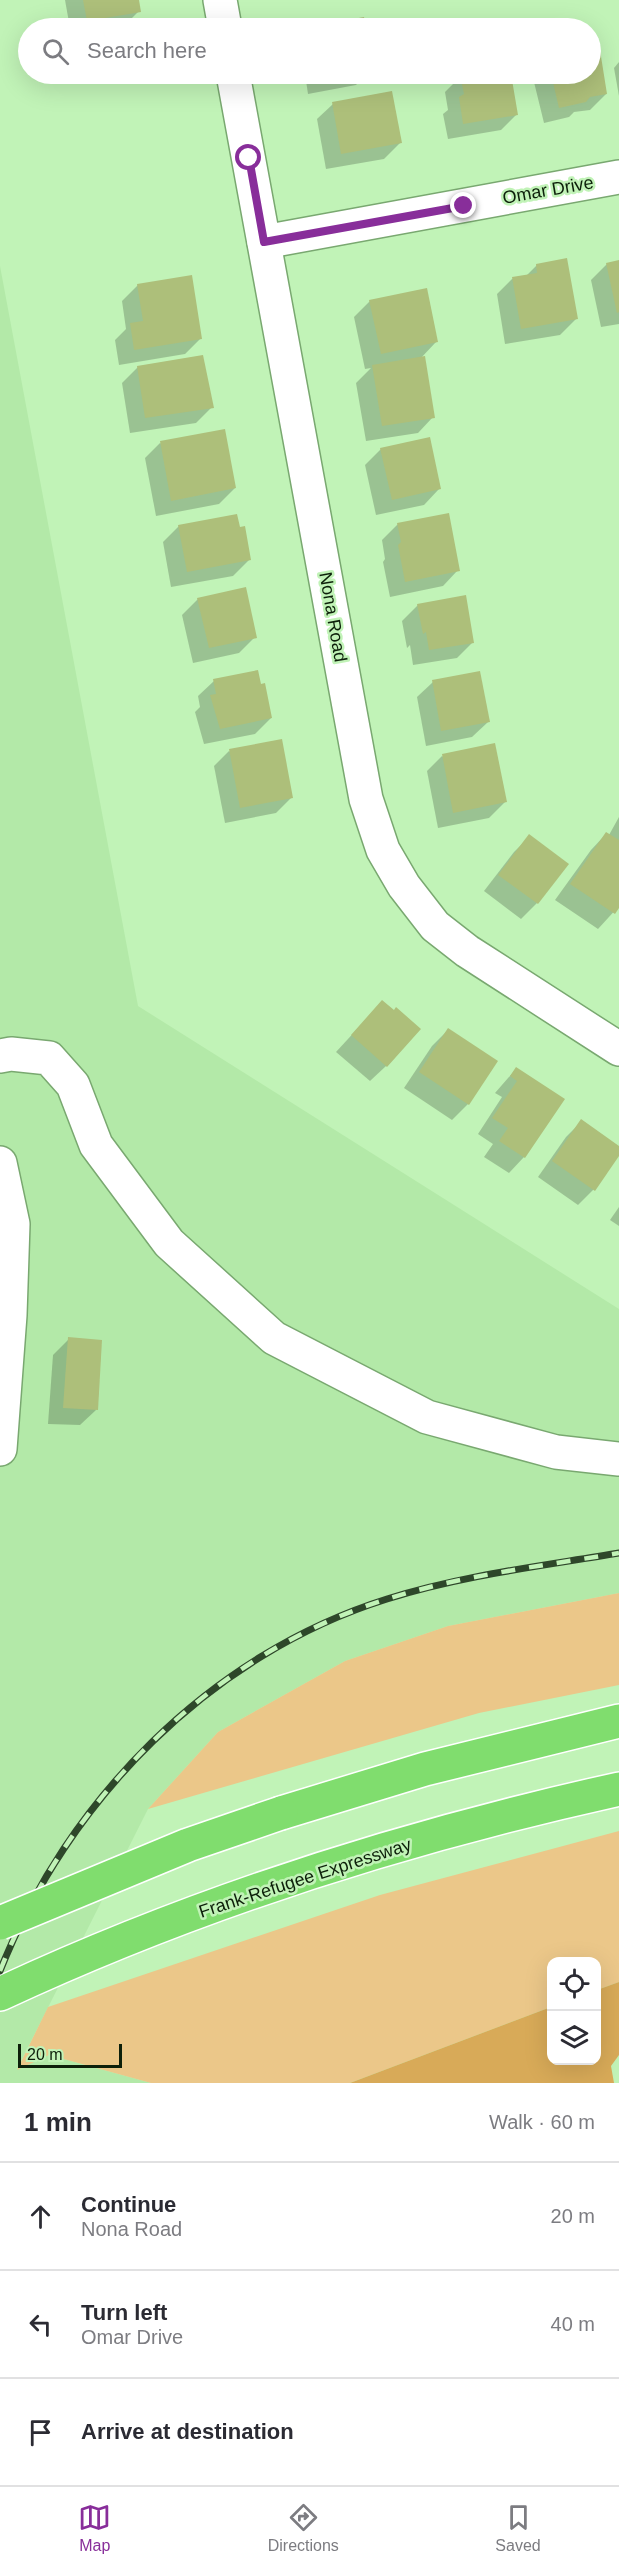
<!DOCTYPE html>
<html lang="en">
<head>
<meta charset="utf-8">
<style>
  :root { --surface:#fff; --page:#f7f7f7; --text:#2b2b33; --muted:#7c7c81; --line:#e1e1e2; --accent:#882e9a }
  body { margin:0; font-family:Helvetica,sans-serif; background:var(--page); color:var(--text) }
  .controls { position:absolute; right:18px; bottom:18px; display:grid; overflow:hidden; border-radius:12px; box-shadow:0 6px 24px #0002 }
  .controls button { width:54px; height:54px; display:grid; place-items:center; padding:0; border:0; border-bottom:2px solid var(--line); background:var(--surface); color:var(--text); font:30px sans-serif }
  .scale { position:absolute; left:18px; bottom:15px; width:104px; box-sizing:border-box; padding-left:6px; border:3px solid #0d200a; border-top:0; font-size:16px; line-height:21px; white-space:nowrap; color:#0d200a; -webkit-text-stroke:4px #c1f3b7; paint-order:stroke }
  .stop { position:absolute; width:18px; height:18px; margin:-14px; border:4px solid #882e9a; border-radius:50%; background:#fff }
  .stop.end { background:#882e9a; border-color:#fff; box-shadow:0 2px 6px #0008 }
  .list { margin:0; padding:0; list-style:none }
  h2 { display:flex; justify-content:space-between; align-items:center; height:78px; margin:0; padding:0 24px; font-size:26px }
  h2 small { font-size:20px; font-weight:400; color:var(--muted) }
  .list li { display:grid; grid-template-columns:39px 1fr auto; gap:18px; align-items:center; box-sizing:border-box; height:108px; padding:0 24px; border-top:2px solid var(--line) }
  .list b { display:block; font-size:22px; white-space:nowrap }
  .list p { margin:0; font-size:20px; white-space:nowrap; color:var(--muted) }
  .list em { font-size:20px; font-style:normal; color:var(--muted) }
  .icon { flex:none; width:33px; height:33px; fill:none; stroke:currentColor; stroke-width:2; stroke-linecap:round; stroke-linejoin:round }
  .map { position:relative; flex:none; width:619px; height:2083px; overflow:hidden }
  .search { position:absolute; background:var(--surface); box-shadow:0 6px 24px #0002; left:18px; right:18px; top:18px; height:66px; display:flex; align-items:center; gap:15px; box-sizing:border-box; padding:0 21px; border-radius:33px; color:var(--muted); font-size:22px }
  .sheet { height:402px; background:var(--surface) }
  nav { display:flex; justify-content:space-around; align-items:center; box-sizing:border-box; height:84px; border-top:2px solid var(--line); background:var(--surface); font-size:16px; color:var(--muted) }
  nav a { display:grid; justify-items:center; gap:3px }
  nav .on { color:var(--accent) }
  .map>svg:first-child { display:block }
  .built { fill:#b3e9a8 }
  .green { fill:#ebc789 }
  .forest { fill:#d8aa58 }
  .shadow { fill:#0003 }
  .building { fill:#adbf7a }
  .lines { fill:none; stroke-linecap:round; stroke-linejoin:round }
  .minor-casing { stroke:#79a870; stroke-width:36 }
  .highway-casing { stroke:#fff; stroke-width:36 }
  .minor { stroke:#fff; stroke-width:33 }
  .highway { stroke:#80dd6e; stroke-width:33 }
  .rail-casing { stroke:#2e472a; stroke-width:7 }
  .rail { stroke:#c1f3b7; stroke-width:4.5; stroke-dasharray:14; stroke-linecap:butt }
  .highway-bridge-casing { stroke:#fff; stroke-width:36; stroke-linecap:butt }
  .highway-bridge { stroke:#80dd6e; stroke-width:33 }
  .route { stroke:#882e9a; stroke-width:8 }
  .labels { text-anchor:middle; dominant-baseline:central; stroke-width:5; stroke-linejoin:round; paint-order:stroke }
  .street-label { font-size:18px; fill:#0d200a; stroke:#c1f3b7 }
</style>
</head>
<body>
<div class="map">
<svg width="619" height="2083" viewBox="0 0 619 2083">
  <rect width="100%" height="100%" fill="#c1f3b7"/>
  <polygon class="built" points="0,266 138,1006 619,1309 619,1593 448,1626 345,1661 218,1732 148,1809 17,2069 49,2055 151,2083 0,2083"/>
  <g class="green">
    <polygon points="619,1593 619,1685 479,1713 148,1809 218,1732 345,1661 448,1626"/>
    <polygon points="619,1831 619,1982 597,1990 596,1962 552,1962 551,2007 350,2083 151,2083 49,2055 17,2070 48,2007 380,1895"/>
  </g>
  <polygon class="forest" points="619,1982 619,2055 611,2066 614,2083 350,2083 551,2007 552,2060 596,2060 597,1990"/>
  <g class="shadow">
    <polygon points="65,0 137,0 139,11 123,27 70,28"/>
    <polygon points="363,19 364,28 312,28"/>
    <polygon points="619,62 619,96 614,68"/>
    <polygon points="305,74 367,74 356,85 308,94"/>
    <polygon points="479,74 509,74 517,114 501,130 448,139 443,114 448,110 445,92 461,76"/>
    <polygon points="538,74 590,74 606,94 590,110 574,112 569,117 544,123 533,78"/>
    <polygon points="333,104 400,143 384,159 326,169 317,119"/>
    <polygon points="619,261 619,324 601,327 591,280 607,264"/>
    <polygon points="537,265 576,319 560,335 505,344 497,294 512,279 525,277"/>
    <polygon points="138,285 200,339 185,354 119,365 115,340 126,329 122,301"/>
    <polygon points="370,301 436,342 420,359 433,417 418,433 366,441 356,383 371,368 365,369 354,317"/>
    <polygon points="138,367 212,407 196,423 130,433 122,383"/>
    <polygon points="160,443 235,488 219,504 156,516 145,458"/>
    <polygon points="381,449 439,489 424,505 376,515 365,465"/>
    <polygon points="398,524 458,570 443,586 390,597 383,562 385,559 382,540"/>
    <polygon points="179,526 249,560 233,576 171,587 163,542"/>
    <polygon points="198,599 255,637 239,653 193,663 182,615"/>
    <polygon points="418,605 473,642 457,658 413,665 410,645 407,648 402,621"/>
    <polygon points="214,681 271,718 255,734 204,744 195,712 200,707 198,696"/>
    <polygon points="433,682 488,722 472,737 426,746 417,697"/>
    <polygon points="229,751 292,797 276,813 225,823 214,766"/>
    <polygon points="442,756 505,802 489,818 438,828 427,771"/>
    <polygon points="619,817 619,906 598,929 555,900 591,850 606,834 609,835"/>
    <polygon points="530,836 566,864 537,903 521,919 484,891 514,852"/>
    <polygon points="382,1002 394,1012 386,1066 370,1081 336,1052"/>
    <polygon points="448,1030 468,1104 452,1120 404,1088 432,1046"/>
    <polygon points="516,1069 562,1100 524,1157 509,1173 484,1157 493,1144 478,1134 502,1097 495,1093"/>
    <polygon points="582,1121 619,1148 619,1153 593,1190 578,1205 538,1177 566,1137"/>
    <polygon points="619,1207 619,1226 610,1220"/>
    <polygon points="69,1339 96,1410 80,1425 48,1424 53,1355"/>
  </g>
  <g class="building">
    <polygon points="83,0 139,0 141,12 87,21"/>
    <polygon points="364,17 366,28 310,28 310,27"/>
    <polygon points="599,44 607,94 590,97 586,102 559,108 551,74 590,74 590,45"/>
    <polygon points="323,74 346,74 346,75 324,79"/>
    <polygon points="469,74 511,74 518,115 463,124 459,97 464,94 460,75"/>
    <polygon points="392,91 402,143 341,154 332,102"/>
    <polygon points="567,258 578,319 521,329 512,277 537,273 536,264"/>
    <polygon points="619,260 619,312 617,313 606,263"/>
    <polygon points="192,275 202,339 134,350 130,323 143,321 137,284"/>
    <polygon points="427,288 438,342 381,354 369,300"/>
    <polygon points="203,355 214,408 145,418 137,366"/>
    <polygon points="425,356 435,418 382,426 372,365"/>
    <polygon points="225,429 236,488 171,501 160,441"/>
    <polygon points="430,437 441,489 392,500 380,448"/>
    <polygon points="449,513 460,571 405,582 398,545 401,542 397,523"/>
    <polygon points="237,514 240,527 245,526 251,560 187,572 178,525"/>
    <polygon points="246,587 257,638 209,648 197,598"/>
    <polygon points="466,595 474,643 429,650 426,632 423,634 417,604"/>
    <polygon points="258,670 261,684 265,683 272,718 220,729 210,695 216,694 213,679"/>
    <polygon points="480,671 490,722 441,731 432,680"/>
    <polygon points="282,739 293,798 240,808 229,749"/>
    <polygon points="495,743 507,802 453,813 442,754"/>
    <polygon points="606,832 619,840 619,908 615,914 570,884"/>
    <polygon points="529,834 569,864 538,904 498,875"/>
    <polygon points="382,1000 394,1010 396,1007 421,1029 387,1067 351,1035"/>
    <polygon points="448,1028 498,1061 469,1105 419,1072"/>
    <polygon points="516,1067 565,1099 525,1158 499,1141 508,1128 492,1118 517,1081 510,1076"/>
    <polygon points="581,1119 619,1146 619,1156 595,1191 552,1161"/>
    <polygon points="68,1337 102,1340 98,1410 63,1408"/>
  </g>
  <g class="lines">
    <g class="minor-casing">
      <g id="minor">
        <polyline points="220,0 225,28"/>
        <polyline points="233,74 366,799 383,850 404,886 435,926 467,951 619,1049"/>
        <polyline points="264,242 619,177"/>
        <polyline points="0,1056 11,1054 49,1058 73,1085 96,1145 169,1243 274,1338 427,1417 556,1452 619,1459"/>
        <polyline points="0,1163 13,1224 10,1315 0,1449"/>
      </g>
    </g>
    <g class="highway-casing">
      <g id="highway">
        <polyline points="281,1813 425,1769 619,1721"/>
        <path d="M 0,1994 C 197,1902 407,1836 619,1789"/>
      </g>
    </g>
    <use href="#minor" class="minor"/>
    <use href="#highway" class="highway"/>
    <g class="rail-casing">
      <path id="rail" d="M 0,1971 C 67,1800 211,1654 387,1599 C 463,1575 542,1566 619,1553"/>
    </g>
    <use href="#rail" class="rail"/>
    <g class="highway-bridge-casing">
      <polyline id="highway-bridge" points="0,1923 188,1845 281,1813"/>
    </g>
    <use href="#highway-bridge" class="highway-bridge"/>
  </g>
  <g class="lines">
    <polyline class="route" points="249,158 264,242 464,206"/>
  </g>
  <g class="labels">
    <g class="street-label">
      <text transform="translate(548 190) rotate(-10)">Omar Drive</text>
      <text transform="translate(333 617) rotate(80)">Nona Road</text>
      <text transform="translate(305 1878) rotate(-18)">Frank-Refugee Expressway</text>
    </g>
  </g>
</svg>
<div class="controls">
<button><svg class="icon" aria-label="locate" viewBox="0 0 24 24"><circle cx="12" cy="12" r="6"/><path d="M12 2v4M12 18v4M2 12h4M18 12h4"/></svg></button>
<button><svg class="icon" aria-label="layers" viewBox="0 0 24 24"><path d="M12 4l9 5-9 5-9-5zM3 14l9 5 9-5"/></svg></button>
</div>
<div class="scale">20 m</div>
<div class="stop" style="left:249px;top:158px"></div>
<div class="stop end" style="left:464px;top:206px"></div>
<div class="search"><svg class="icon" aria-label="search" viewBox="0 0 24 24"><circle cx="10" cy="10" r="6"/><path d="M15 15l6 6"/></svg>Search here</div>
</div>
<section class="sheet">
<h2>1 min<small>Walk · 60 m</small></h2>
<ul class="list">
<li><svg class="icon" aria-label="ahead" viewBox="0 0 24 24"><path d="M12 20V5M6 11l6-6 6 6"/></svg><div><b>Continue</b><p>Nona Road</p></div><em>20 m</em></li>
<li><svg class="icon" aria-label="left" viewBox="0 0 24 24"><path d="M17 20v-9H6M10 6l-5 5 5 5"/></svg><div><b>Turn left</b><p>Omar Drive</p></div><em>40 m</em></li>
<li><svg class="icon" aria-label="arrive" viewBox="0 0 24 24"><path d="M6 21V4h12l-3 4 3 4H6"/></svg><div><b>Arrive at destination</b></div></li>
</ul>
</section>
<nav>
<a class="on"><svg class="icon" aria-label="map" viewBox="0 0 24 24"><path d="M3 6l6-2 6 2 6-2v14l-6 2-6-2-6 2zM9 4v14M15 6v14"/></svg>Map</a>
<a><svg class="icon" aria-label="directions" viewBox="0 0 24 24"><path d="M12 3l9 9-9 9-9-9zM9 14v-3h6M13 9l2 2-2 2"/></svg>Directions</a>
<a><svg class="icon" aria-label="saved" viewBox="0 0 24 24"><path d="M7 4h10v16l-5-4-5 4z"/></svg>Saved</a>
</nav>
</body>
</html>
